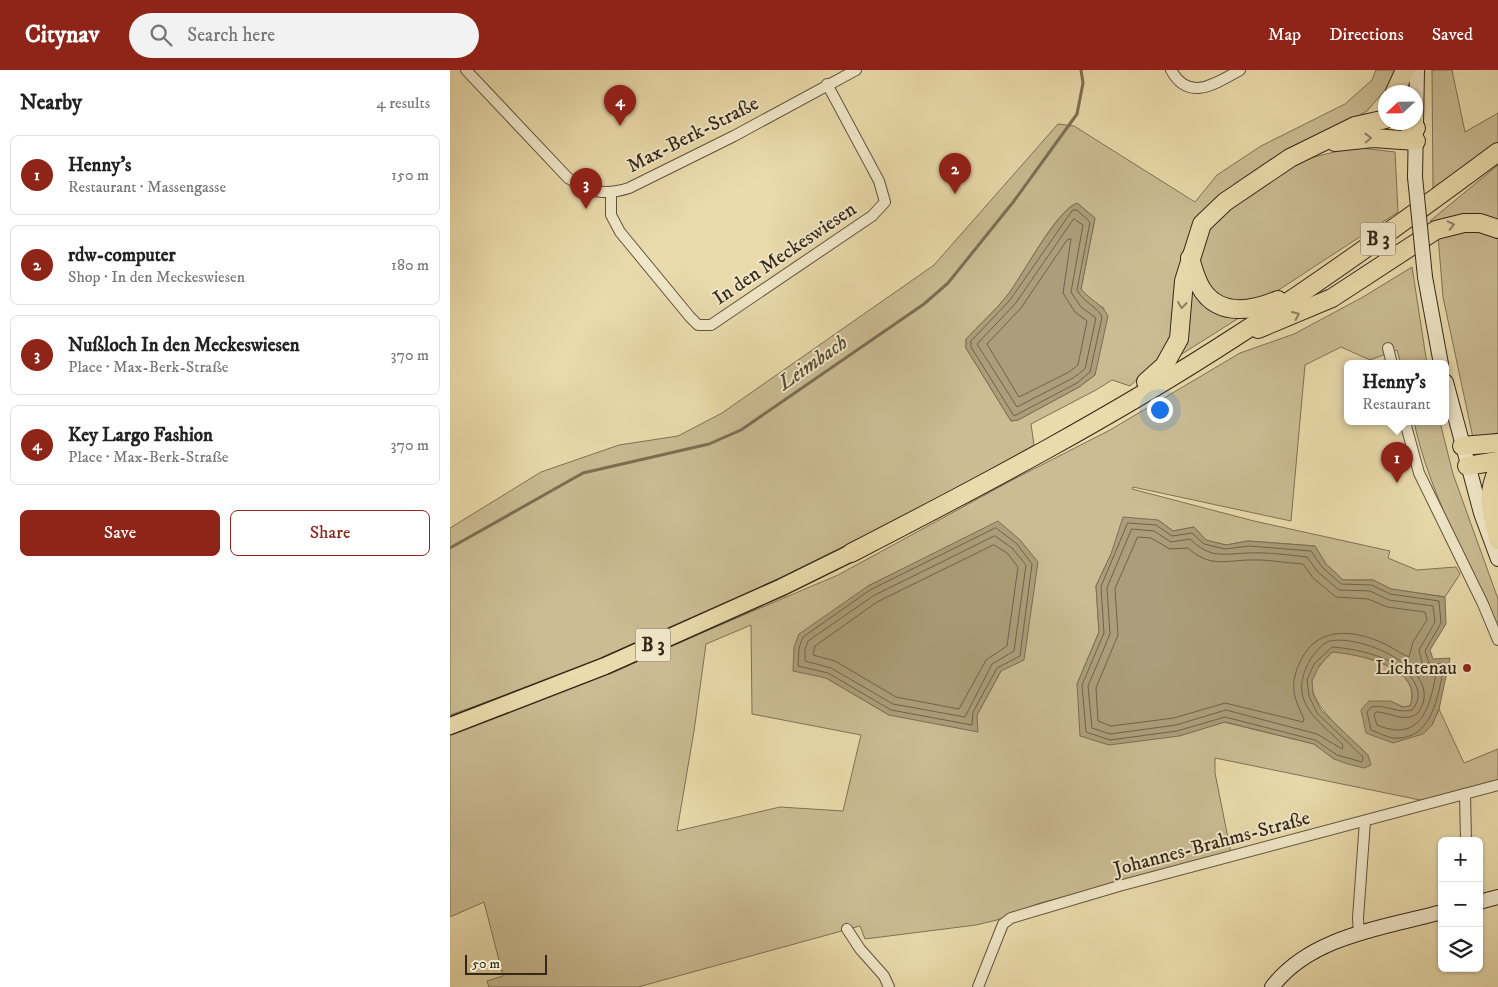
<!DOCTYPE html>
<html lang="en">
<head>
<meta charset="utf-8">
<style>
  :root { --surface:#fff; --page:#f2f2f2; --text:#222; --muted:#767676; --line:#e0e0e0; --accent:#8f2418 }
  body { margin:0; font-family:"IM FELL DW Pica",serif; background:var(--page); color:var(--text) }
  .controls { position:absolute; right:15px; bottom:15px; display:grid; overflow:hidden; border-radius:8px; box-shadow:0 1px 4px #0004 }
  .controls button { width:45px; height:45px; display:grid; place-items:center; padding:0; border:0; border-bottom:1px solid var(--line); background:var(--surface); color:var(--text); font:25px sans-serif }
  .compass { position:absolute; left:928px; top:15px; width:45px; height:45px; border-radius:50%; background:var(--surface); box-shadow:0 1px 4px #0004; rotate:248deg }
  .scale { position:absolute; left:15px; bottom:12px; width:82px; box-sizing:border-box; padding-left:5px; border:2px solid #332718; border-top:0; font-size:14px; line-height:18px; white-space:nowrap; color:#332718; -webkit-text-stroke:4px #f1e8c9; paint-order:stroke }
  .you { position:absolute; left:709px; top:339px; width:18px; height:18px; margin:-12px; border:4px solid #fff; border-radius:50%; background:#1a73e8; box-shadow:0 0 0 8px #1a73e833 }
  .badge { display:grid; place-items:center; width:32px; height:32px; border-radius:50%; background:var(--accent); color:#fff; font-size:16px; font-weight:700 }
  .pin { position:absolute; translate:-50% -41px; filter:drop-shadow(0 1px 2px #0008) }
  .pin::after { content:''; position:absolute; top:26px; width:18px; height:15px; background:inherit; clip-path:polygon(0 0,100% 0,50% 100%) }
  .popup { position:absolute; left:894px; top:290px; width:105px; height:65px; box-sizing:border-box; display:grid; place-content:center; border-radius:8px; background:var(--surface); filter:drop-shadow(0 1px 4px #0005); font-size:16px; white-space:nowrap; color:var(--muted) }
  .popup b { font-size:19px; color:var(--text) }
  .popup::after { content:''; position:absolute; left:50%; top:100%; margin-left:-10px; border:10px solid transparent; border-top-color:var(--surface) }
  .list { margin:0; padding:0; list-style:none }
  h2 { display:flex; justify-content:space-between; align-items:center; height:65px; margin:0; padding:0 20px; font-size:21px }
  h2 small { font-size:16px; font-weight:400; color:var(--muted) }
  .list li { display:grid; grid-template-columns:32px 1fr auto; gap:15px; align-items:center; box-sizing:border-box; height:80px; margin:0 10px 10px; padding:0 10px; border:1px solid var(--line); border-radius:8px }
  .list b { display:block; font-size:19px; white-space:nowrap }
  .list p { margin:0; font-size:16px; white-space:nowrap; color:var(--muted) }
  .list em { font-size:16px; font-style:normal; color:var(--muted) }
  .actions { display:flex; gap:10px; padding:15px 20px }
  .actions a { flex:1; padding:11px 0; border:1px solid var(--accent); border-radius:8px; text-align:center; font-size:18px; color:var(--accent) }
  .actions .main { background:var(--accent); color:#fff }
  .icon { flex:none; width:28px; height:28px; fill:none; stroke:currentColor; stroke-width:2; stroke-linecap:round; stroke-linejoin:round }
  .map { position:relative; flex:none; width:1048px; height:917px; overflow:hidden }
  header { display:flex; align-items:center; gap:30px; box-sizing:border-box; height:70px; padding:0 25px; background:var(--accent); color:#fff }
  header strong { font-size:24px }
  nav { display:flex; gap:28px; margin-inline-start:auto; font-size:18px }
  .search { width:350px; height:45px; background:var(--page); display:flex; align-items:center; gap:12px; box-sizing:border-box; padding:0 18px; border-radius:28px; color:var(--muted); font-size:19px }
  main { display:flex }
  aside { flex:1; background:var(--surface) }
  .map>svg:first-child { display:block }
  .green { fill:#cbbc93; stroke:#7f7256; fill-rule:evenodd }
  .water { fill:#ac9e7a; stroke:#7c6e53 }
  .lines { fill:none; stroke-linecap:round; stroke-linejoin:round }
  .shore { stroke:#706249; stroke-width:1 }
  .stream { stroke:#7c6e53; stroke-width:3 }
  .street-casing { stroke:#61543d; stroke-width:12 }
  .secondary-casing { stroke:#332718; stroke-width:16 }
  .primary-casing { stroke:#332718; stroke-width:19 }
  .highway-casing { stroke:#332718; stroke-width:20 }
  .street { stroke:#f1e8c9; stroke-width:10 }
  .secondary { stroke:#f1e8c9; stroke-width:14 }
  .primary { stroke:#eadbac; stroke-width:16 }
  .highway { stroke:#eadbac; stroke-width:18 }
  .secondary-bridge-casing { stroke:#332718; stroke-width:16; stroke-linecap:butt }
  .secondary-bridge { stroke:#f1e8c9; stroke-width:14 }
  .oneway { stroke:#8e8162 }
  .poi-dot { fill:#8f2418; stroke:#f1e8c9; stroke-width:2 }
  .labels { text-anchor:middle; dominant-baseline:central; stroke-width:4; stroke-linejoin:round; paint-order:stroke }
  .shield { fill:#f1e8c9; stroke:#6c614d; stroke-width:1 }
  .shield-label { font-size:19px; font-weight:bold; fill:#332718 }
  .street-label { font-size:20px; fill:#332718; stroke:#f1e8c9 }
  .poi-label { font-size:20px; fill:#332718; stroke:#f1e8c9; text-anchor:end }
  .water-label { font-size:21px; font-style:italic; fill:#574b35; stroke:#f1e8c9 }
</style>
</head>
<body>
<header>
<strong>Citynav</strong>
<div class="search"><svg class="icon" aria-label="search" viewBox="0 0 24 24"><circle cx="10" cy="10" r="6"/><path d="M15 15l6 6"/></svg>Search here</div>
<nav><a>Map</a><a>Directions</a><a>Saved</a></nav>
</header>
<main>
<aside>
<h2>Nearby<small>4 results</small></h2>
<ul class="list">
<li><span class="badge">1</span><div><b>Henny's</b><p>Restaurant · Massengasse</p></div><em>150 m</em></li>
<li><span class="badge">2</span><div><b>rdw-computer</b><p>Shop · In den Meckeswiesen</p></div><em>180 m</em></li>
<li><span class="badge">3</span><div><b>Nußloch In den Meckeswiesen</b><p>Place · Max-Berk-Straße</p></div><em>370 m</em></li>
<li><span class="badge">4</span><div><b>Key Largo Fashion</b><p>Place · Max-Berk-Straße</p></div><em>370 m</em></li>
</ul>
<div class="actions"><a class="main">Save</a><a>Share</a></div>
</aside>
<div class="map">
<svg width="1048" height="917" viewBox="0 0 1048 917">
  <rect width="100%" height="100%" fill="#eadbac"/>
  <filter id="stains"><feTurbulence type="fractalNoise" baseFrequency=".004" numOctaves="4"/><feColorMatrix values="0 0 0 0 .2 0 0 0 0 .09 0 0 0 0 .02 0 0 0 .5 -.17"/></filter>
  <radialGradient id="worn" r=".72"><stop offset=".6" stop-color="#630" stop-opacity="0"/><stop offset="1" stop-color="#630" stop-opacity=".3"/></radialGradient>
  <g class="green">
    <path d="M 926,0 L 946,0 L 938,17 L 917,41 L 786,113 L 763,135 L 725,266 L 708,290 L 680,316 L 662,310 L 646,320 L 581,354 L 584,375 C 530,405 476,436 421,464 C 286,534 144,595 0,645 L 0,458 L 91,402 L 169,375 L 228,366 L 272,343 L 484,195 L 608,54 L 624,56 L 745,132 L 767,105 L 811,76 L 895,34 L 922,10 ZM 627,133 L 645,148 L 631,219 L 640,230 L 654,238 L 645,305 L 629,317 L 568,350 L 561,351 L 516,278 L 516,269 C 529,255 544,242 556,227 C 573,206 605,141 627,133 Z"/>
    <polygon points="982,0 1002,0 1015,62 1048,43 1048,73 983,120"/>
    <path d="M 903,77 L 945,82 L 948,142 L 824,223 C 809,230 792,236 776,231 C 748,221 744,184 757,162 C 771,140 820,105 844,94 C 862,86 884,83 903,77 Z"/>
    <polygon points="1048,95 1048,153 988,153 980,151"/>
    <polygon points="1009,160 1037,161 1048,166 1048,363 1023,368 993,227 988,165"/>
    <path d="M 962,197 L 977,294 L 951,294 L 947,280 L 920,290 L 891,277 L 855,295 L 841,451 L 683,417 L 682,419 L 804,451 L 940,481 L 938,488 L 967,500 L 1006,497 L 1010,504 L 995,527 L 941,519 L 923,510 L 893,510 L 876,494 L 865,476 L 798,471 L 776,475 L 756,470 L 744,457 L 723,461 L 708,450 L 661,484 L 646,516 L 649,562 L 627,614 L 729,666 L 774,652 L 864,674 L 884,689 L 918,685 C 902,669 857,634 862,610 C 865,599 875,590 882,582 C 909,584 974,597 960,636 L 953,637 L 940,631 L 973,664 L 982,655 L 989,639 L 1014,693 L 1048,679 L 1048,711 L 975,731 L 765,688 L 765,703 L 781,783 L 590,833 L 547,850 L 526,855 L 415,869 L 410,856 L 188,917 L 39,917 L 37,911 L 53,906 L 34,832 L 0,847 L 0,665 L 155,604 L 388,505 L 566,408 L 660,360 L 790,283 L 844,264 L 913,227 ZM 467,492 L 551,601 L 527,645 L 439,645 L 376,608 L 418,516 ZM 301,555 L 302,644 L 411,665 L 393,741 L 330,737 L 227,761 L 244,661 L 256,574 Z"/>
    <polygon points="739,206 792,246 724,289"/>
    <path d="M 964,352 L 990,352 L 1003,404 L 1048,529 L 1048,560 C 1019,491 980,426 964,352 Z"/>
  </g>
  <g class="water">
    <path d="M 627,133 L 645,148 L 631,219 C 640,230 652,234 658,246 L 645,305 L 629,317 L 568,350 L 561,351 L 516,278 L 516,269 C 529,255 544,242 556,227 C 573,206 605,142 627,133 Z"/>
    <path d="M 673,447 L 708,450 L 723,461 L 744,457 L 756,470 L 776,475 L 798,471 L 865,476 L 876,494 L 893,510 L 923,510 L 941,519 L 995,527 L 996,554 L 980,580 L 983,589 L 1000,588 L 989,639 L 982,655 L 973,664 L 943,673 L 916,663 L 911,640 L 919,631 L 940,631 L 953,637 L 960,636 C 975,597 908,584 882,582 L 869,596 L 862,611 L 863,624 L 871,640 L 918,685 L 921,695 L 914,698 L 898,694 L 884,689 L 864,674 L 775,652 L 729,666 L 659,675 L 630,666 L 627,614 L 649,562 L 646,516 L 661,484 Z"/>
    <polygon points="548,451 570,470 588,492 574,590 551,601 527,645 528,662 439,645 376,608 343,601 344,577 349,564 418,516"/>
  </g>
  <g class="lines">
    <g class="shore">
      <path d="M 623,140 L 627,140 L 640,152 L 627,220 C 634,233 648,237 652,247 L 640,302 L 627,313 L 564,346 L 521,277 L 521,271 L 560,230 Z"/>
      <polygon points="624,149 633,155 621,222 631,237 646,248 635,299 623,308 567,337 527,274 565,234"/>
      <polygon points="621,169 613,223 625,242 637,251 628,295 619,302 569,327 537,274 571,238 617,170"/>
      <path d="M 678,453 L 706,455 L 722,466 L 742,463 L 754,474 L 775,479 L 799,476 L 861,481 L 872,497 L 891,514 L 922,515 L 940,524 L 989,531 L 991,553 L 975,581 L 979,593 L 992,594 L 994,596 C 988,625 983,671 943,668 C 936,667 927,662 921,660 L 917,642 L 921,637 C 937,634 947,644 962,640 C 966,635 969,629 968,622 C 962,590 910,579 882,577 L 864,594 L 857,610 L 859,626 L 867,643 L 913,687 L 912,692 L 887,685 L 865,670 L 775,647 L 727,661 L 660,670 L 636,662 L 632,615 L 654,563 L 651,517 Z"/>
      <polygon points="546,458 567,474 582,494 570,586 547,598 523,642 522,655 441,640 378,603 348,596 349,578 353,567 420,520"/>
      <path d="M 682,459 L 704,461 L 721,472 L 740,469 C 761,489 772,484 798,483 C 817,482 838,485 857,487 L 868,502 L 889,520 L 920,521 L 939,530 L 983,536 L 985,552 L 969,580 L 973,596 L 986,603 C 980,639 970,673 927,655 L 924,645 L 926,642 C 941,642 953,653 967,644 C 1000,602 912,564 880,571 C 871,573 860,588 857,596 C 839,634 870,651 893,675 L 892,679 L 867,664 L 776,640 L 726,655 L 660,664 L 642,658 L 638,616 L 660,564 L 657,518 Z"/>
      <polygon points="545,466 562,478 576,495 564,581 542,594 515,647 443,634 381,598 355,591 355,579 358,571 423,526"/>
      <path d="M 688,467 L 701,468 L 720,479 L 738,478 C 759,497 773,491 799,490 C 816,489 835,493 853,494 L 863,508 L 886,527 L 918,529 L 937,537 L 975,542 L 977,550 L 963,572 L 959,587 C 951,584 943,578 935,574 C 905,560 868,555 851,590 C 839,614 843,626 854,649 L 853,652 L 775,633 L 724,648 L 661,656 L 648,651 L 646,618 L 668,565 L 665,519 Z"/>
      <polygon points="544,475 557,483 568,497 557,576 536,590 509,639 446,627 385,591 363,585 365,576 427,532"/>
    </g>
    <polyline class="stream" points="0,478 133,403 259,374 291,360 474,234 498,213 564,131 627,44 633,13 631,0"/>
    <g class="street-casing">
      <g id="street">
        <path d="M 16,0 L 118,108 C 140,122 154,126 179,118 L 284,66 L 406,0"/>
        <path d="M 721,0 C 739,33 766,13 790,0"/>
        <polyline points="161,124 161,145 170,162 240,247 248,255 261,255 422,146 435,132 429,111 377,14"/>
        <polyline points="938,278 942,294"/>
        <polyline points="955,352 969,403 1033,534 1048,570"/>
        <polyline points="1015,724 1016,771"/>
        <polyline points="397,859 410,879 434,906 439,917"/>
        <polyline points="909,865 908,848 915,751"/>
        <polyline points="528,917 553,854 561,848 669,816 1048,715"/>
      </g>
    </g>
    <g class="secondary-casing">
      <g id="secondary">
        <polyline points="965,107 967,0"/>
        <polyline points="975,207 991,294"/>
        <polyline points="996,312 1031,443 1048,489"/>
        <polyline points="1029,832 1048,827"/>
        <path d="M 822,917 C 861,866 933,858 992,842"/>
      </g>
    </g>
    <g class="primary-casing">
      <polyline id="primary" points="0,656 155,596 332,517 401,483"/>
    </g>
    <g class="highway-casing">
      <g id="highway">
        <polyline points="945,22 955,0"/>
        <polyline points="955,52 966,58"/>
        <polyline points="885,72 923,68 966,71"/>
        <path d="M 740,188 C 743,198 746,211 753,221 C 771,247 804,240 828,230"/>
        <polyline points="808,259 882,228 986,160 1014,153 1030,153 1048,159"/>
        <polyline points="696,312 714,296 729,269 734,211 752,154 775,132 840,88 905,56 936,49"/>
        <polyline points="1012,376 1048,373"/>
        <polyline points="1017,396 1048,391"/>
        <path d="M 1048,400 C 1035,425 1042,443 1048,470"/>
        <path d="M 401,483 C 531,416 662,347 785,267 C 875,209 962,146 1048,82"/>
      </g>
    </g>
    <use href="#street" class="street"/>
    <use href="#secondary" class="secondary"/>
    <use href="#primary" class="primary"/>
    <use href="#highway" class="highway"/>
    <g class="secondary-bridge-casing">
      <polyline id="secondary-bridge" points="965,107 975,207"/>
    </g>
    <use href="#secondary-bridge" class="secondary-bridge"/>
  </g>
  <defs><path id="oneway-chevron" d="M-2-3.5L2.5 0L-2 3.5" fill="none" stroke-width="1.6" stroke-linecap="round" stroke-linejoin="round" transform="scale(1.25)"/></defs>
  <g class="oneway">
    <use href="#oneway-chevron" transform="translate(918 68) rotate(-1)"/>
    <use href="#oneway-chevron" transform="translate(1001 155) rotate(-13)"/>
    <use href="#oneway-chevron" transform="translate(732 235) rotate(96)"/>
    <use href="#oneway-chevron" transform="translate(846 245) rotate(-25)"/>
  </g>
  <circle class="poi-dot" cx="1017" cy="598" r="5"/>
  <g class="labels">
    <g class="shield">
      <rect x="910.5" y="152.5" width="35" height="33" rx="4"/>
      <rect x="185.5" y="558.5" width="35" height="33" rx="4"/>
    </g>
    <g class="shield-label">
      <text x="928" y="169">B 3</text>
      <text x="203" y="575">B 3</text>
    </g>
    <g class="street-label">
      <text transform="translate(243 65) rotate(-27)">Max-Berk-Straße</text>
      <text transform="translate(335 184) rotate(-34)">In den Meckeswiesen</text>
      <text transform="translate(762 774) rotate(-15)">Johannes-Brahms-Straße</text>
    </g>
    <g class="poi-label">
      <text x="1007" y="598">Lichtenau</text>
    </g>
    <g class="water-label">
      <text transform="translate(363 293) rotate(-35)">Leimbach</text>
    </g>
  </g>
  <rect width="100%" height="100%" filter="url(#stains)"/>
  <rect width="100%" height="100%" fill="url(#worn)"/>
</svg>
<div class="controls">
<button>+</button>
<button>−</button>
<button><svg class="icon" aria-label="layers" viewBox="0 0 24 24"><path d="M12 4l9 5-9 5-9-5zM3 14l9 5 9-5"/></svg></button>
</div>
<svg class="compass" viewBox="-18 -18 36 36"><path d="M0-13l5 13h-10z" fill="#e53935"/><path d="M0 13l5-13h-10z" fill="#767676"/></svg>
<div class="scale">50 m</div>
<div class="you"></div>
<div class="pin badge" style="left:947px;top:413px">1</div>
<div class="popup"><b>Henny's</b>Restaurant</div>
<div class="pin badge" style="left:505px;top:124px">2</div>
<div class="pin badge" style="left:136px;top:139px">3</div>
<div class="pin badge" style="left:170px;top:56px">4</div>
</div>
</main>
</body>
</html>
